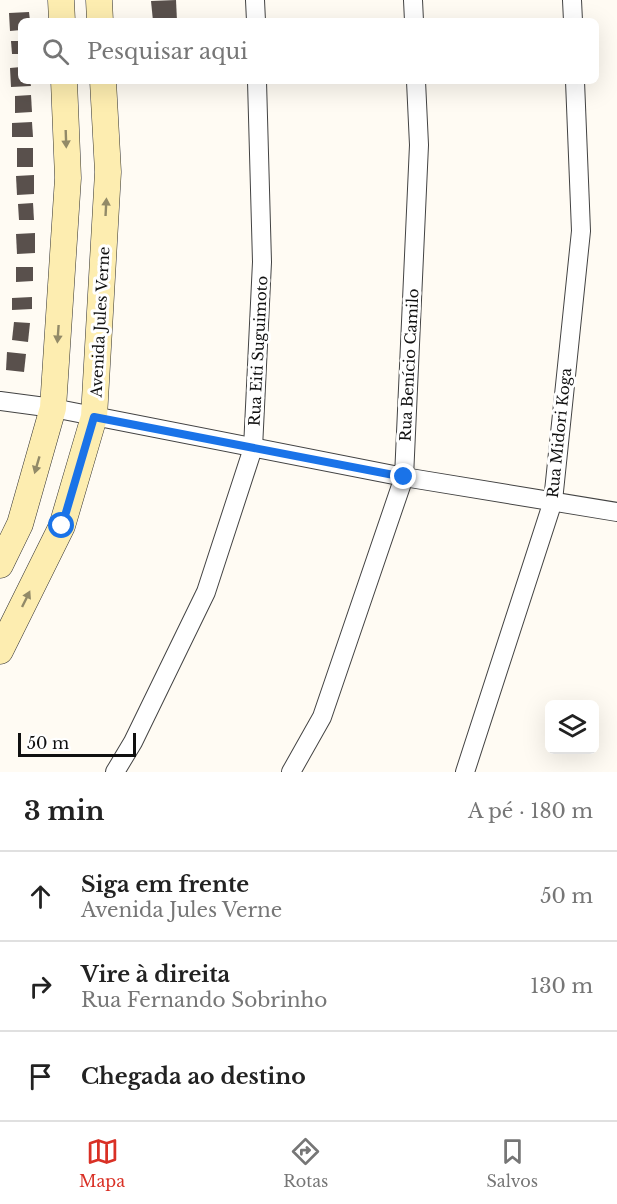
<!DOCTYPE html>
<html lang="pt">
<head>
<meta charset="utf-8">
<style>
  :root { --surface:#fff; --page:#f6f6f6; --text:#222; --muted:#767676; --line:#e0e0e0; --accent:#d93025 }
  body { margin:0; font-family:"Libre Baskerville",serif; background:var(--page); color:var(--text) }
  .controls { position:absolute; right:18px; bottom:18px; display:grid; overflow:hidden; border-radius:9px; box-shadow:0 6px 24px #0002 }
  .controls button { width:54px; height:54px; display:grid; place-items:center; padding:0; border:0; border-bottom:2px solid var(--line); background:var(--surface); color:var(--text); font:30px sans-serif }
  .scale { position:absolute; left:18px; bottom:15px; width:118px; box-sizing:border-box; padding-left:6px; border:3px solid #101010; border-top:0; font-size:16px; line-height:21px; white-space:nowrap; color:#101010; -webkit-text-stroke:4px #fff; paint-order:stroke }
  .stop { position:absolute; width:18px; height:18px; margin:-14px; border:4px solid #1a73e8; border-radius:50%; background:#fff }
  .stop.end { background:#1a73e8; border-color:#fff; box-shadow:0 2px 6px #0008 }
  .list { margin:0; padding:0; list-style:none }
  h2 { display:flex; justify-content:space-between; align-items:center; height:78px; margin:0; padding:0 24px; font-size:26px }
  h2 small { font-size:20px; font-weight:400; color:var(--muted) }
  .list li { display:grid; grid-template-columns:39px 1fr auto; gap:18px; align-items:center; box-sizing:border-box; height:90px; padding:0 24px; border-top:2px solid var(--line) }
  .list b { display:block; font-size:22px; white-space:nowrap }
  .list p { margin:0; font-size:20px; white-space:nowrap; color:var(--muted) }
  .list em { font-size:20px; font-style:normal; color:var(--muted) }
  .icon { flex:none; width:33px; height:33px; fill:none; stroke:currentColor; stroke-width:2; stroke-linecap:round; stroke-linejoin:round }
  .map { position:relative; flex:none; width:617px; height:772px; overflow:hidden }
  .search { position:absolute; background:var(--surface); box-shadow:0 6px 24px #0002; left:18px; right:18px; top:18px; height:66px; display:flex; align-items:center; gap:15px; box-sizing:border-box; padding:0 21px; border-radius:9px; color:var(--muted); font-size:22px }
  .sheet { height:348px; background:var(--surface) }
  nav { display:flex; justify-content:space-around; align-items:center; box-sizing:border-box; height:84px; border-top:2px solid var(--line); background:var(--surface); font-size:16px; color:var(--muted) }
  nav a { display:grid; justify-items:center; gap:3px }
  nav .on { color:var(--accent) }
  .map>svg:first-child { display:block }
  .building { fill:#59504c }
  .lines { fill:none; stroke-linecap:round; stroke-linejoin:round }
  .street-casing { stroke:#434343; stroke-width:20 }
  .secondary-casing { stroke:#323232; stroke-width:27 }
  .street { stroke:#fff; stroke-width:18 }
  .secondary { stroke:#fdedb0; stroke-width:26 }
  .oneway { fill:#928a68 }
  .route { stroke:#1a73e8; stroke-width:8 }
  .labels { text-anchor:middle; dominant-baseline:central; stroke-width:6; stroke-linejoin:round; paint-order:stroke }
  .street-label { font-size:15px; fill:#101010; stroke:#fff }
</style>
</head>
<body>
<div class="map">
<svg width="617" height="772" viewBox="0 0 617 772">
  <rect width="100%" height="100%" fill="#fffbf3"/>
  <g class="building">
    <polygon points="176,0 177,21 153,21 151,1"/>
    <polygon points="29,12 30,21 21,21 21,30 10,31 9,13"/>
    <polygon points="11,41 21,41 21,54 12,54"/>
    <polygon points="21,67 21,81 30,81 31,86 11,87 10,68"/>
    <polygon points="31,95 32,112 15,113 15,96"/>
    <polygon points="32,122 33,137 12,137 12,123"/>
    <rect x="17" y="148" width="16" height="19"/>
    <polygon points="34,175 34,194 17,195 16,176"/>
    <polygon points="33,203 34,220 19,220 18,204"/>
    <polygon points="35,233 35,253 17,254 16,234"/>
    <polygon points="16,267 33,267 33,281 16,282"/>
    <polygon points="32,297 32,309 12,310 12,298"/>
    <polygon points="14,322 30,323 28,342 12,340"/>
    <polygon points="7,352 26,354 24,372 6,370"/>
  </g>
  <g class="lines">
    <g class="street-casing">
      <g id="street">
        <polyline points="255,0 256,21"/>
        <polyline points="413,0 414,21"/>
        <polyline points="572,0 573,21"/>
        <polyline points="0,401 53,408 404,477 617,512"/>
        <polyline points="115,772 133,742 206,592 253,448 262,262 257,81"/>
        <polyline points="291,772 322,717 404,477 419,145 416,81"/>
        <polyline points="465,772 553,501 581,231 575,81"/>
      </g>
    </g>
    <g class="secondary-casing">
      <g id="secondary">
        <polyline points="61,0 62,21"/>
        <polyline points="99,0 100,21"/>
        <polyline points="0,565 20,524 53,408 68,178 64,81"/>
        <polyline points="0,651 62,526 94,417 108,172 103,81"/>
      </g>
    </g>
    <use href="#street" class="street"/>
    <use href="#secondary" class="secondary"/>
  </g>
  <defs><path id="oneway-solid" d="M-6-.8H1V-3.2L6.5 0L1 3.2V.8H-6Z" transform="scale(1.5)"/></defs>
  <g class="oneway">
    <use href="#oneway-solid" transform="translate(66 139) rotate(88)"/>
    <use href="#oneway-solid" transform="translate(106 207) rotate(-87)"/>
    <use href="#oneway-solid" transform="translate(58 334) rotate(94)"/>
    <use href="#oneway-solid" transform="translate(37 465) rotate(106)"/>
    <use href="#oneway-solid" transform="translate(26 599) rotate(-64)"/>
  </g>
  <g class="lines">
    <polyline class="route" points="62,526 94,417 404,477"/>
  </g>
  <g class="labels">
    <g class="street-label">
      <text transform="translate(100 322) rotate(-87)">Avenida Jules Verne</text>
      <text transform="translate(258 351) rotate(-87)">Rua Eiti Suguimoto</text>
      <text transform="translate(409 365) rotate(-87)">Rua Benício Camilo</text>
      <text transform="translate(559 433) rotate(-84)">Rua Midori Koga</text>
    </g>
  </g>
</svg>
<div class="controls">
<button><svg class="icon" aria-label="layers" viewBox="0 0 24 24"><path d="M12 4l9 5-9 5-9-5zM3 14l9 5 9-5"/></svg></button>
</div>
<div class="scale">50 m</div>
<div class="stop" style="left:62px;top:526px"></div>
<div class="stop end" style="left:404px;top:477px"></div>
<div class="search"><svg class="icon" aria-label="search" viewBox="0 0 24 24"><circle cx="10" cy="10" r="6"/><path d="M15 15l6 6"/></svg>Pesquisar aqui</div>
</div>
<section class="sheet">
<h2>3 min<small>A pé · 180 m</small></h2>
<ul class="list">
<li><svg class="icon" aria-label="ahead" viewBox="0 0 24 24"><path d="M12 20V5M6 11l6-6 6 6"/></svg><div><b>Siga em frente</b><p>Avenida Jules Verne</p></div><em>50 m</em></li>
<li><svg class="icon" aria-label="right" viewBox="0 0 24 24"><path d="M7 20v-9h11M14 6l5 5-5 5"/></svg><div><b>Vire à direita</b><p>Rua Fernando Sobrinho</p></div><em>130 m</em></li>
<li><svg class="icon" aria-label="arrive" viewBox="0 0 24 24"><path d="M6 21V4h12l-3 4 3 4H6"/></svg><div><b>Chegada ao destino</b></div></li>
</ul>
</section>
<nav>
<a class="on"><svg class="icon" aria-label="map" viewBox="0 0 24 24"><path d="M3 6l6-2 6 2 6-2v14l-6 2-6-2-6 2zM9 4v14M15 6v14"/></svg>Mapa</a>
<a><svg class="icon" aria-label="directions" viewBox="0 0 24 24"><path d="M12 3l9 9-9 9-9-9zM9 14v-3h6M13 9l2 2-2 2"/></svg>Rotas</a>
<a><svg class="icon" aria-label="saved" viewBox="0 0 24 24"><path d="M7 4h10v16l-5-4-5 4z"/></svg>Salvos</a>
</nav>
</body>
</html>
